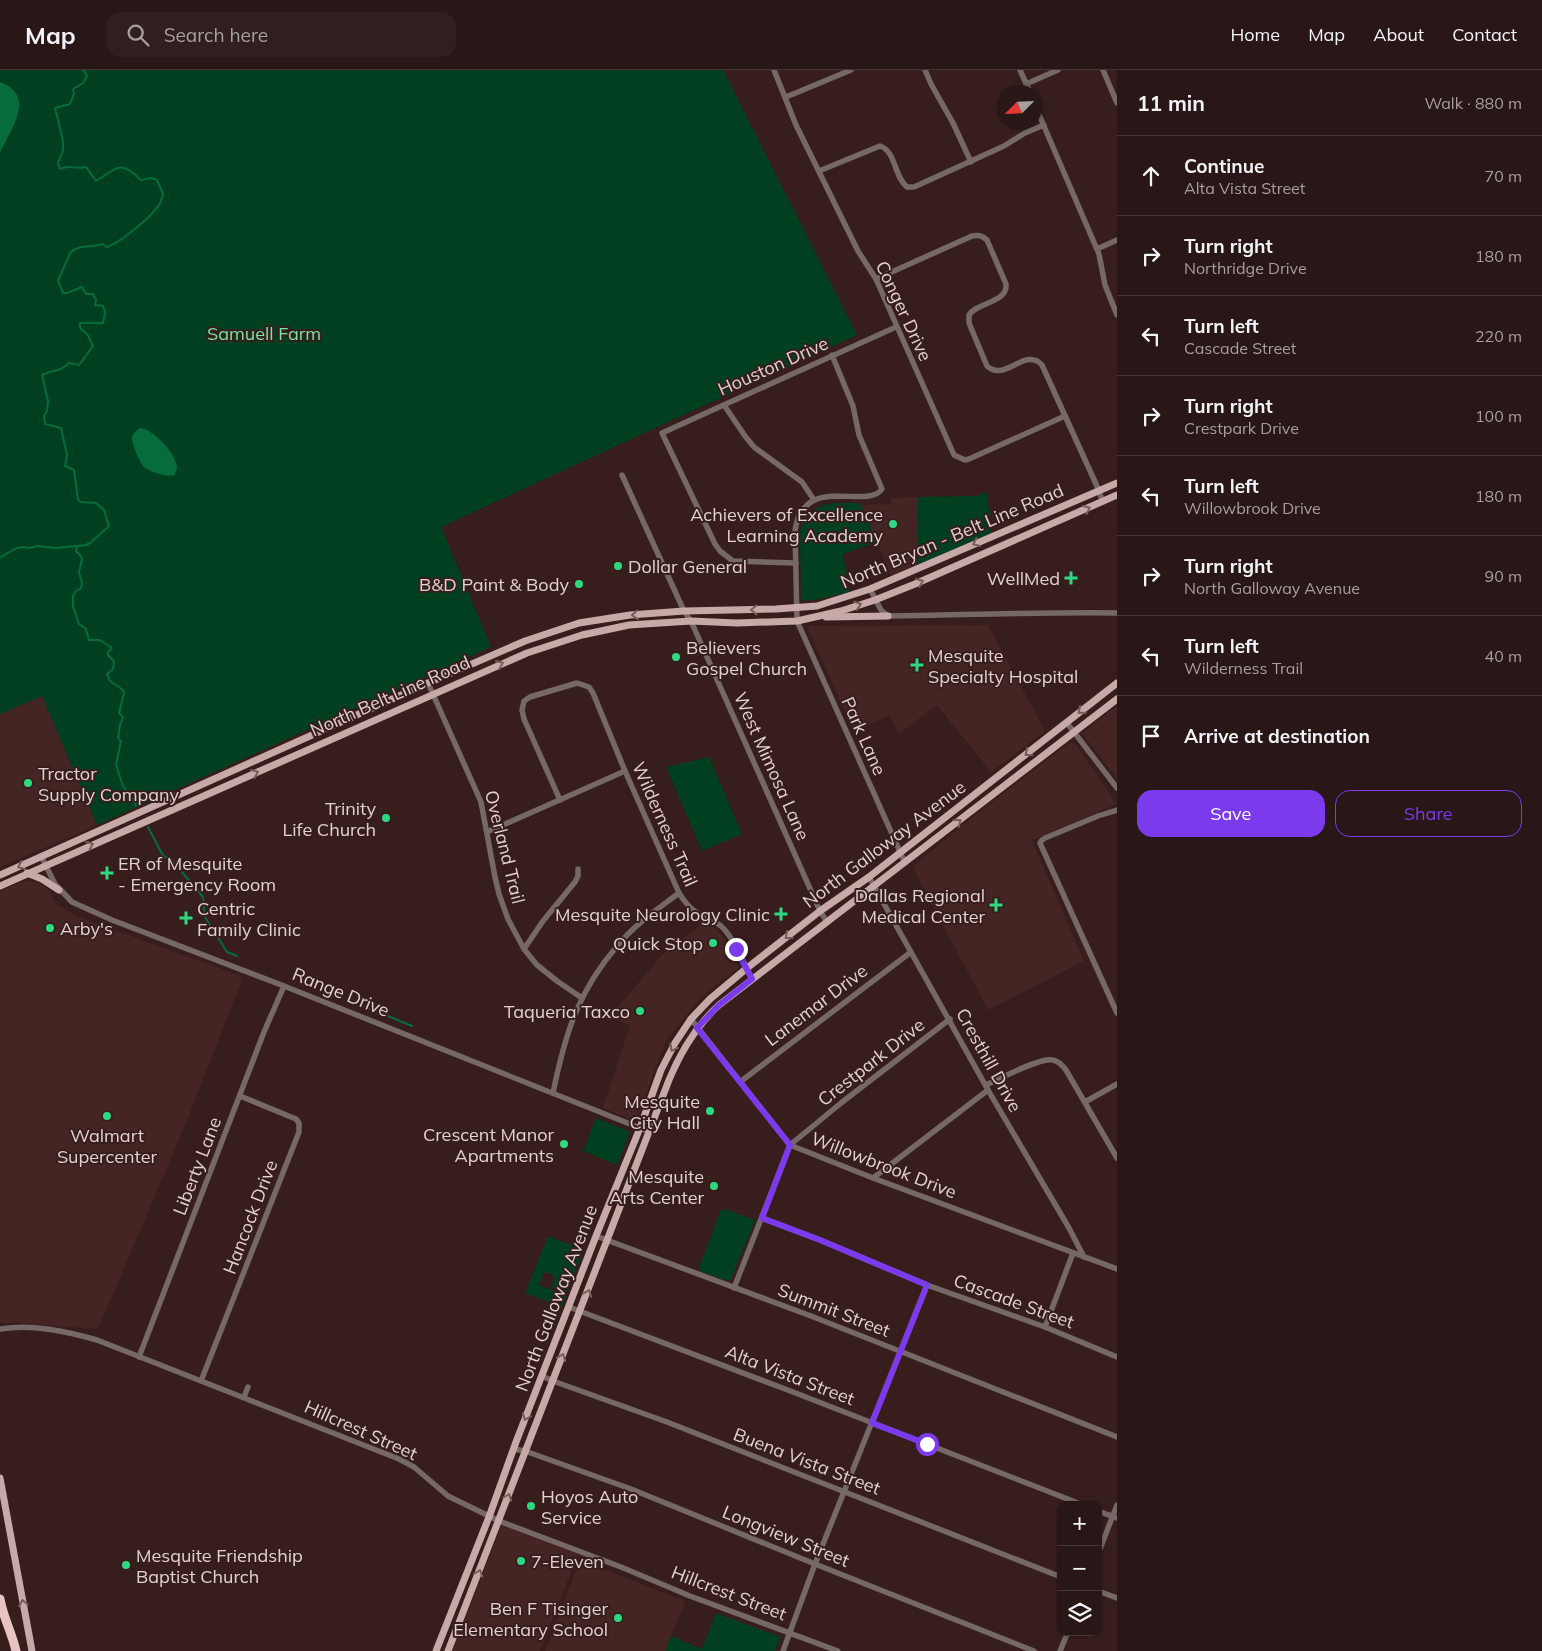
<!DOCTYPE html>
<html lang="en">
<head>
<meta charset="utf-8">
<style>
  :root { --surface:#291616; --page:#311f1f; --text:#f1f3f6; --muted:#a59fa1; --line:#453535; --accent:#7c3aed }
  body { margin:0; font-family:Mulish,sans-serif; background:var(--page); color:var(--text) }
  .controls { position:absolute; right:15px; bottom:15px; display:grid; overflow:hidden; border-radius:10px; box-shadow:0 1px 4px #0004 }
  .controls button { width:45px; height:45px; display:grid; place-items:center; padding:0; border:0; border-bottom:1px solid var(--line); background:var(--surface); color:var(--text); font:25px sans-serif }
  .compass { position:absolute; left:997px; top:15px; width:45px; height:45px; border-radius:50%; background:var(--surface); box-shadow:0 1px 4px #0004; rotate:246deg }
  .stop { position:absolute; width:15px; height:15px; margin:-11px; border:4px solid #7c3aed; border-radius:50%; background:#fff }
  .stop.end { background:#7c3aed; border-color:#fff; box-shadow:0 1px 5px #0008 }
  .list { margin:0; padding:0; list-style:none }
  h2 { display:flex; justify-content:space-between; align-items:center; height:65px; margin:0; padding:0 20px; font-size:21px }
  h2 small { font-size:16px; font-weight:400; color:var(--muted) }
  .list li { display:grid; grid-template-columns:32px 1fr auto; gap:15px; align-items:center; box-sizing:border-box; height:80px; padding:0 20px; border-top:1px solid var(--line) }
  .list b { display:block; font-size:19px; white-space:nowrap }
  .list p { margin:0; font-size:16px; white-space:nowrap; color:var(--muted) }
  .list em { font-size:16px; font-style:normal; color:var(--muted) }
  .actions { display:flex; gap:10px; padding:15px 20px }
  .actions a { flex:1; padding:11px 0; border:1px solid var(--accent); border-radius:15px; text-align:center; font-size:18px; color:var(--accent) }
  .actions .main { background:var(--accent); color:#fff }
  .icon { flex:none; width:28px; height:28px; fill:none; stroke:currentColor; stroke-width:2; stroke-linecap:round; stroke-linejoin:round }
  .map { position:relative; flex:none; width:1117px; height:1581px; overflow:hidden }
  header { display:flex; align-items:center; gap:30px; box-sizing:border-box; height:70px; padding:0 25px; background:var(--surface); border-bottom:1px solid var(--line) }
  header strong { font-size:24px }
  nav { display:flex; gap:28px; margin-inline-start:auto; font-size:18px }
  .search { width:350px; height:45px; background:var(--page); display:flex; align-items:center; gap:12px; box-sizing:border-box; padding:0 18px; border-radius:15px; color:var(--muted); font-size:19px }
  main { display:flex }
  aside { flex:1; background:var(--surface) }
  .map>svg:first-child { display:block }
  .built { fill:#452524 }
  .green { fill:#013f21 }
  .water { fill:#066c3c }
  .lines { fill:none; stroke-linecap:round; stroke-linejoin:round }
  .stream { stroke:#066c3c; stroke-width:2 }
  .minor { stroke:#766867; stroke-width:5.5 }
  .major { stroke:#c7aaa7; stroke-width:7 }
  .highway { stroke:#e7c4c1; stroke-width:9 }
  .oneway { stroke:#785d5b }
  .route { stroke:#7c3aed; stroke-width:6 }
  .poi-dot { fill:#2fd883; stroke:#371e1d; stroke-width:2 }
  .labels { text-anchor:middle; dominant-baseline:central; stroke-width:4; stroke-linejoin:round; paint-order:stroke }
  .street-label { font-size:18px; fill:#e3d1cf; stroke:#371e1d }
  .park-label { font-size:18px; fill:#74e5a1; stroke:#371e1d }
  .poi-label { font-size:18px; fill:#e3d1cf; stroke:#371e1d; text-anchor:end }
</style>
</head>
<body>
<header>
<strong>Map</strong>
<div class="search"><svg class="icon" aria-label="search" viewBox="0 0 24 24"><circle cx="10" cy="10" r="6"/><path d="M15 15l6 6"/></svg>Search here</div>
<nav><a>Home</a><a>Map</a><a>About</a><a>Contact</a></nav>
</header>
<main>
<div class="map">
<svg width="1117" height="1581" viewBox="0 0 1117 1581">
  <rect width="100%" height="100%" fill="#371e1d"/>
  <g class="built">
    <polygon points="917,427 918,495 892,507 861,435 891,434 891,428"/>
    <polygon points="988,555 1045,661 991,702 937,635 898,664 890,645 854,662 807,556"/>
    <polygon points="42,626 97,755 0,797 0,644"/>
    <polygon points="1117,636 1117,709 1082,663"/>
    <polygon points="1072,673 1076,675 1117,734 1032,770 1084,891 988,940 913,798 920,790 974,746 1068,674"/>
    <polygon points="29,811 38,813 45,817 51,823 56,834 76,846 243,907 188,1048 98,1259 17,1253 0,1253 0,821 21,812"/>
    <polygon points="703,853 716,859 728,873 739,897 701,927 666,970 636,1051 603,1038 630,956 613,948 619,936 662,885"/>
    <polygon points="502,1454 578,1484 540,1581 453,1581"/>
    <polygon points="580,1490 685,1531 665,1581 545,1581"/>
  </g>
  <g class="green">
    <polygon points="0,0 723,0 857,265 441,457 491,577 97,755 42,626 0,644"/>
    <polygon points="987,422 991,463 918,495 917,427 977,426"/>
    <path d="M 834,433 L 860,433 L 877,472 L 843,484 L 849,522 L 820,529 L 801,531 L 800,461 C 805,444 816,435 834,433 Z"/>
    <polygon points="709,687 742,764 702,781 666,697"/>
    <polygon points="596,1048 630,1062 617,1095 583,1081"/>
    <polygon points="725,1139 755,1150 731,1209 728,1211 700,1201 699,1198 720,1142"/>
    <polygon points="548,1166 584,1180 567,1223 551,1217 555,1206 544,1202 539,1215 566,1226 562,1237 525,1223"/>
    <polygon points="716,1543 781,1567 775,1581 665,1581 671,1566 702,1579"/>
  </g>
  <g class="water">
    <path d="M 0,12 C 37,26 11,59 0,83 Z"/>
    <path d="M 140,358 C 153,359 176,384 177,397 C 177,400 175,403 175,405 C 168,408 150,402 144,397 C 140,393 131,372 132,367 C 133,363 137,360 140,358 Z"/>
  </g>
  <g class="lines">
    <g class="stream">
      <polyline points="77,477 76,481 80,485 82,489 79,503 82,513 81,518 76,521 73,526 73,536 79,554 86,559 89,570 100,570 112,578 108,582 108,585 114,591 113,599 107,604 110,611 123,620 124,623 119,643 123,647 120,655 118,668 121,671 116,695 123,716 134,731 136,736"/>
      <path d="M 0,488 C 8,483 19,474 29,478 L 37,476 L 56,478 L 86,475 L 90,473 L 109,456 L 104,440 L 96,433 L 81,432 L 78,430 L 74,400 L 65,396 L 67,385 L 61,358 L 45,354 L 44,346 L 47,341 L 48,331 L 42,305 C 53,299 59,303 69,293 L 79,295 L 93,276 L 89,268 L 88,265 L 80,258 L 80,253 L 103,253 L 105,242 L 103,236 L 95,235 L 96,230 L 93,224 L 86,224 L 82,217 L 67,223 L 63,223 L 58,211 L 70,183 C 78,174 92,178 102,174 L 107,177 C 121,172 150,148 159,135 C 161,132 162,128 163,124 L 157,110 L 151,108 L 141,110 C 120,90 119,97 96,111 L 86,97 C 73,100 72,94 60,99 L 58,93 L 63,80 L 63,71 L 55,38 L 70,34 L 74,23 L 73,19 L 83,13 L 87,6 L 83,0"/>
      <polyline points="148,757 162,784 165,787 170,788 203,827 205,847 227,882 237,886"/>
      <polyline points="366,937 412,956"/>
    </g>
    <g class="minor">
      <polyline points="774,0 796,55 858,181 876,209 954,385 965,390 969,389 1065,346"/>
      <polyline points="925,0 931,14 953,53 971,92"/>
      <polyline points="1020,0 1030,22"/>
      <polyline points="1103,0 1117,33"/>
      <polyline points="1026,14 1058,0"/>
      <polyline points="786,27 851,0"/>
      <polyline points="1034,33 1099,184 1105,215 1117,245"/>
      <path d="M 819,101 L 880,76 C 896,81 894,107 907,117 L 914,117 L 1004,76 L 1025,63 L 1044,55"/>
      <polyline points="1097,179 1117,170"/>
      <path d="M 876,209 L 972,166 C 978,165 982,165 987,170 L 1006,214 C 1008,233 977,232 969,245 L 969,253 L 987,296 C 1005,313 1025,276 1042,295 L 1096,414 L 1103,432"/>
      <path d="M 832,285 L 853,336 L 859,365 L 882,419 C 867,441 803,402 795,461 L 797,551 L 905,793"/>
      <polyline points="724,335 745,366 754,377 802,412 814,430"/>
      <polyline points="622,405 684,541 691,551 820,841 827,852"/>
      <polyline points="796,493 733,491 720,481 715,474 662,363 896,257"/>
      <path d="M 870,519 L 881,540 L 888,546 C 964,545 1041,542 1117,543"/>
      <polyline points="428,613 481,732 495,807 499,824 508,849 524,879 537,895 557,911 582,928"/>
      <polyline points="1067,653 1117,718"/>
      <path d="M 560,730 L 524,649 L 522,640 L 524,631 L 530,627 L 577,613 L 589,617 L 593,623 L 625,701 L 679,823 C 684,831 689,838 697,843 C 704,848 713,850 721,856 C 733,866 745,895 752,909"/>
      <polyline points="1117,740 1098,746 1045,768 1042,770 1040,773 1117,943"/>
      <polyline points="487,762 625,701"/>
      <polyline points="41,786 55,814 72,832 112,850 284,916 650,1062"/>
      <polyline points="869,807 988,1020 1069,1158 1084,1187"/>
      <polyline points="524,879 543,851 575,812 578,806 578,799"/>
      <polyline points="691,949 790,1075 873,1108 1117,1199"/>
      <polyline points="740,1012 911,882"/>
      <path d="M 986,1015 C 1000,1009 1040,987 1053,990 C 1059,991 1063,996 1066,1000 L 1117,1088"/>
      <path d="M 553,1023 C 565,964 578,921 618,875 C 635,854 658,839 679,823"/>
      <polyline points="1085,1032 1117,1014"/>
      <polyline points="873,1108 988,1020"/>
      <polyline points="762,1148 820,1170 927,1215 1045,1257 1117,1287"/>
      <polyline points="596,1166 811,1246 1117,1367"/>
      <polyline points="734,1218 790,1075 841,1033 950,949"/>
      <polyline points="569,1237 793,1322 1083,1435"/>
      <polyline points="1045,1257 1073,1183"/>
      <path d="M 0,1259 C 33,1254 65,1261 97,1270 L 399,1389 L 414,1397 L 448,1426 L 499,1451 L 621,1497 L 690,1526 L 838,1581"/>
      <polyline points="139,1287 264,962 284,916"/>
      <polyline points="542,1306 553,1311 667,1352 1061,1507"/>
      <polyline points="201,1311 299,1062 299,1053 296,1049 240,1026"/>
      <polyline points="244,1327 248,1317"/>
      <polyline points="514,1379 525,1381 631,1419 815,1494 1034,1581"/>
      <polyline points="1098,1441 1117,1448"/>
      <polyline points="1098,1484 1117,1435"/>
      <polyline points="1098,1521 1117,1528"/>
      <polyline points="783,1581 815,1494 927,1215"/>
      <polyline points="1060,1581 1068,1562"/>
    </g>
    <g class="major">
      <polyline points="826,547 888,546"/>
      <polyline points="27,803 42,809 59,820"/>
      <polyline points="0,805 428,613 525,571 579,553 630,545 684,541 776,539 817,536 870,519 1117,413"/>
      <polyline points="0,816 527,583 582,565 629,555 691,551 737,553 797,551 841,541 875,530 915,514 1117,425"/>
      <polyline points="0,1408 32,1581"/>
      <polyline points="436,1581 489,1447 516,1372 596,1166 640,1058 661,1000 675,973 691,949 710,929 747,898 820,841 869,807 1117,613"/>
      <path d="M 448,1581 L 669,1010 C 681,981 696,956 719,935 L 1117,629"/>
    </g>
    <path class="highway" d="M 0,1529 C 3,1547 12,1563 16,1581"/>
  </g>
  <defs><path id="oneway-chevron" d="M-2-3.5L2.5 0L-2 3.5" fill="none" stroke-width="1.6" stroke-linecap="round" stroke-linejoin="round" transform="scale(1.25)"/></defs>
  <g class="oneway">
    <use href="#oneway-chevron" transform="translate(1087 439) rotate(-24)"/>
    <use href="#oneway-chevron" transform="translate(976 473) rotate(156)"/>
    <use href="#oneway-chevron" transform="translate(920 512) rotate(-23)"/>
    <use href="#oneway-chevron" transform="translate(858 535) rotate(-18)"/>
    <use href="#oneway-chevron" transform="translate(754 540) rotate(179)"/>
    <use href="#oneway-chevron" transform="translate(635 545) rotate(175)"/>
    <use href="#oneway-chevron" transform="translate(500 594) rotate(-23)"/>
    <use href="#oneway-chevron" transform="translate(1081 641) rotate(140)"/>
    <use href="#oneway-chevron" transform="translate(1028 683) rotate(142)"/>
    <use href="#oneway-chevron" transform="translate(255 703) rotate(-24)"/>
    <use href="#oneway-chevron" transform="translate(958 752) rotate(-38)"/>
    <use href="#oneway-chevron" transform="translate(90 775) rotate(-24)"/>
    <use href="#oneway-chevron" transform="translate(21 796) rotate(156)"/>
    <use href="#oneway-chevron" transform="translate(788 866) rotate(142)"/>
    <use href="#oneway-chevron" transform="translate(673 978) rotate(119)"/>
    <use href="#oneway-chevron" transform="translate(588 1223) rotate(-69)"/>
    <use href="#oneway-chevron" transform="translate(562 1287) rotate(-68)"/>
    <use href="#oneway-chevron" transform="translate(526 1347) rotate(111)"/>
    <use href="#oneway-chevron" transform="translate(508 1427) rotate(-69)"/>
    <use href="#oneway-chevron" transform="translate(479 1503) rotate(-69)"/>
    <use href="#oneway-chevron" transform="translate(23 1533) rotate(-100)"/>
  </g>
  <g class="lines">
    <polyline class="route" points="736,879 752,909 719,935 697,958 790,1075 762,1148 820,1170 927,1215 872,1353 927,1374"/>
  </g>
  <g class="poi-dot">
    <circle cx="893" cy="454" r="5"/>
    <circle cx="618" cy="496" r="5"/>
    <path d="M1068.5 500.5h5v5h5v5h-5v5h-5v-5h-5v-5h5z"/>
    <circle cx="579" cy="514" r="5"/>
    <circle cx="676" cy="587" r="5"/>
    <path d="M914.5 587.5h5v5h5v5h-5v5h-5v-5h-5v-5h5z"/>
    <circle cx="28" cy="713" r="5"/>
    <circle cx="386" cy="748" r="5"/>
    <path d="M104.5 795.5h5v5h5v5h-5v5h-5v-5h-5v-5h5z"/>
    <path d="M993.5 827.5h5v5h5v5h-5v5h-5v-5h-5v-5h5z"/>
    <path d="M778.5 836.5h5v5h5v5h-5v5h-5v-5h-5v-5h5z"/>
    <path d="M183.5 840.5h5v5h5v5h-5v5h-5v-5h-5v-5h5z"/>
    <circle cx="50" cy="858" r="5"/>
    <circle cx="713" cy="873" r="5"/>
    <circle cx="640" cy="941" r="5"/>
    <circle cx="710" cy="1041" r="5"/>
    <circle cx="107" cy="1046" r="5"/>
    <circle cx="564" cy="1074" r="5"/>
    <circle cx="714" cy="1116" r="5"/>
    <circle cx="531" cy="1436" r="5"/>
    <circle cx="521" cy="1491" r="5"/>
    <circle cx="126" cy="1495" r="5"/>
    <circle cx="618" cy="1548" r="5"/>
  </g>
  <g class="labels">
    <g class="street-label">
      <text transform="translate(904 241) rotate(65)">Conger Drive</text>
      <text transform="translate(773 296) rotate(-24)">Houston Drive</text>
      <text transform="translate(952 466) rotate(-23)">North Bryan - Belt Line Road</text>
      <text transform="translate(390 626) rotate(-24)">North Belt Line Road</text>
      <text transform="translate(864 666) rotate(66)">Park Lane</text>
      <text transform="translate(772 696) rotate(66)">West Mimosa Lane</text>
      <text transform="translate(665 754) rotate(66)">Wilderness Trail</text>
      <text transform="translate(884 774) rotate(-37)">North Galloway Avenue</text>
      <text transform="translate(505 777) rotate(76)">Overland Trail</text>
      <text transform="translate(341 922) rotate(22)">Range Drive</text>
      <text transform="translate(816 935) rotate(-37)">Lanemar Drive</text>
      <text transform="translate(989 990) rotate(61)">Cresthill Drive</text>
      <text transform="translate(871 992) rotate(-38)">Crestpark Drive</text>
      <text transform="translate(884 1095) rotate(21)">Willowbrook Drive</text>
      <text transform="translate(197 1096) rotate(-69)">Liberty Lane</text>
      <text transform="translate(250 1147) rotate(-69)">Hancock Drive</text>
      <text transform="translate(556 1228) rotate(-69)">North Galloway Avenue</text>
      <text transform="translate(1014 1231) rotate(20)">Cascade Street</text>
      <text transform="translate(834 1240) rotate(21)">Summit Street</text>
      <text transform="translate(790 1305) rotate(21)">Alta Vista Street</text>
      <text transform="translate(361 1360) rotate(24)">Hillcrest Street</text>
      <text transform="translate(807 1391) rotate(21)">Buena Vista Street</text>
      <text transform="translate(786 1466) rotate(22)">Longview Street</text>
      <text transform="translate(729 1523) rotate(21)">Hillcrest Street</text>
    </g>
    <g class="park-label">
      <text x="264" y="263">Samuell Farm</text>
    </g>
    <g class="poi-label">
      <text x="883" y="444">Achievers of Excellence<tspan x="883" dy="21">Learning Academy</tspan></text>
      <text x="628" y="496" text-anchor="start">Dollar General</text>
      <text x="1060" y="508">WellMed</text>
      <text x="569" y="514">B&amp;D Paint &amp; Body</text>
      <text x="686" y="577" text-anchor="start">Believers<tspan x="686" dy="21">Gospel Church</tspan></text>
      <text x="928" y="585" text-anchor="start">Mesquite<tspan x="928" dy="21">Specialty Hospital</tspan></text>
      <text x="38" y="703" text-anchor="start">Tractor<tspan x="38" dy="21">Supply Company</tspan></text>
      <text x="376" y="738">Trinity<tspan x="376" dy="21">Life Church</tspan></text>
      <text x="118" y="793" text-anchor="start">ER of Mesquite<tspan x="118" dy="21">- Emergency Room</tspan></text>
      <text x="985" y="825">Dallas Regional<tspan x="985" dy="21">Medical Center</tspan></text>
      <text x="197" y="838" text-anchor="start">Centric<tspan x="197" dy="21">Family Clinic</tspan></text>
      <text x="770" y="844">Mesquite Neurology Clinic</text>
      <text x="60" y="858" text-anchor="start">Arby's</text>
      <text x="703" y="873">Quick Stop</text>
      <text x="630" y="941">Taqueria Taxco</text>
      <text x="700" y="1031">Mesquite<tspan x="700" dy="21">City Hall</tspan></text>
      <text x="554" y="1064">Crescent Manor<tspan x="554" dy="21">Apartments</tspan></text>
      <text x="107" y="1065" text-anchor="middle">Walmart<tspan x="107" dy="21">Supercenter</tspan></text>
      <text x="704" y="1106">Mesquite<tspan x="704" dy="21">Arts Center</tspan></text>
      <text x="541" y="1426" text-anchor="start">Hoyos Auto<tspan x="541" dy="21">Service</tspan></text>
      <text x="136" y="1485" text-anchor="start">Mesquite Friendship<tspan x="136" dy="21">Baptist Church</tspan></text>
      <text x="531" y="1491" text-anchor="start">7-Eleven</text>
      <text x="608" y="1538">Ben F Tisinger<tspan x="608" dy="21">Elementary School</tspan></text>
    </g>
  </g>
</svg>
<div class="controls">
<button>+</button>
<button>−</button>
<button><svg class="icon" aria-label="layers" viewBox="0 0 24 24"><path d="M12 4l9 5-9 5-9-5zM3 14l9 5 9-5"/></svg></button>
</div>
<svg class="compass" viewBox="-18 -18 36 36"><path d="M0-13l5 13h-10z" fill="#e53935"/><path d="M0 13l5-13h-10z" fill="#a59fa1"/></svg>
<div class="stop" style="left:927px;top:1374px"></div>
<div class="stop end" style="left:736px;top:879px"></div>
</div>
<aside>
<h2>11 min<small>Walk · 880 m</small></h2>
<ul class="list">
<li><svg class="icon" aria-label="ahead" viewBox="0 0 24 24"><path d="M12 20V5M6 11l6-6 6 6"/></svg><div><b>Continue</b><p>Alta Vista Street</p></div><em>70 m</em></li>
<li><svg class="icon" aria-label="right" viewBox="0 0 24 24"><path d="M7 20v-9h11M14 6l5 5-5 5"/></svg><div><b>Turn right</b><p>Northridge Drive</p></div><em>180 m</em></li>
<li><svg class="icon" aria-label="left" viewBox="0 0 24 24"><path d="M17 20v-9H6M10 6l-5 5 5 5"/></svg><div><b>Turn left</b><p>Cascade Street</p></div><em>220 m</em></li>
<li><svg class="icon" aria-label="right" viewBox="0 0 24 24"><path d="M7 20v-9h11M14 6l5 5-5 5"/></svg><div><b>Turn right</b><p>Crestpark Drive</p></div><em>100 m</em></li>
<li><svg class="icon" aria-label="left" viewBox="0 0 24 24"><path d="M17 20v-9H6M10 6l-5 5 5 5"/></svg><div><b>Turn left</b><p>Willowbrook Drive</p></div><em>180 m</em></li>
<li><svg class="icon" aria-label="right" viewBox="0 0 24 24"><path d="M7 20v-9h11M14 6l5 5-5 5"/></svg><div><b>Turn right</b><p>North Galloway Avenue</p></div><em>90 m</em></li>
<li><svg class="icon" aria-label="left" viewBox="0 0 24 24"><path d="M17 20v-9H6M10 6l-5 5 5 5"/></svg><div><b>Turn left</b><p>Wilderness Trail</p></div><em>40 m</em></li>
<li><svg class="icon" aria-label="arrive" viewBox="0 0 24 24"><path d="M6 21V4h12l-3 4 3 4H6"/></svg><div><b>Arrive at destination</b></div></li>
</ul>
<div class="actions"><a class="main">Save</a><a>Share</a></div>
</aside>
</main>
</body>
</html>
